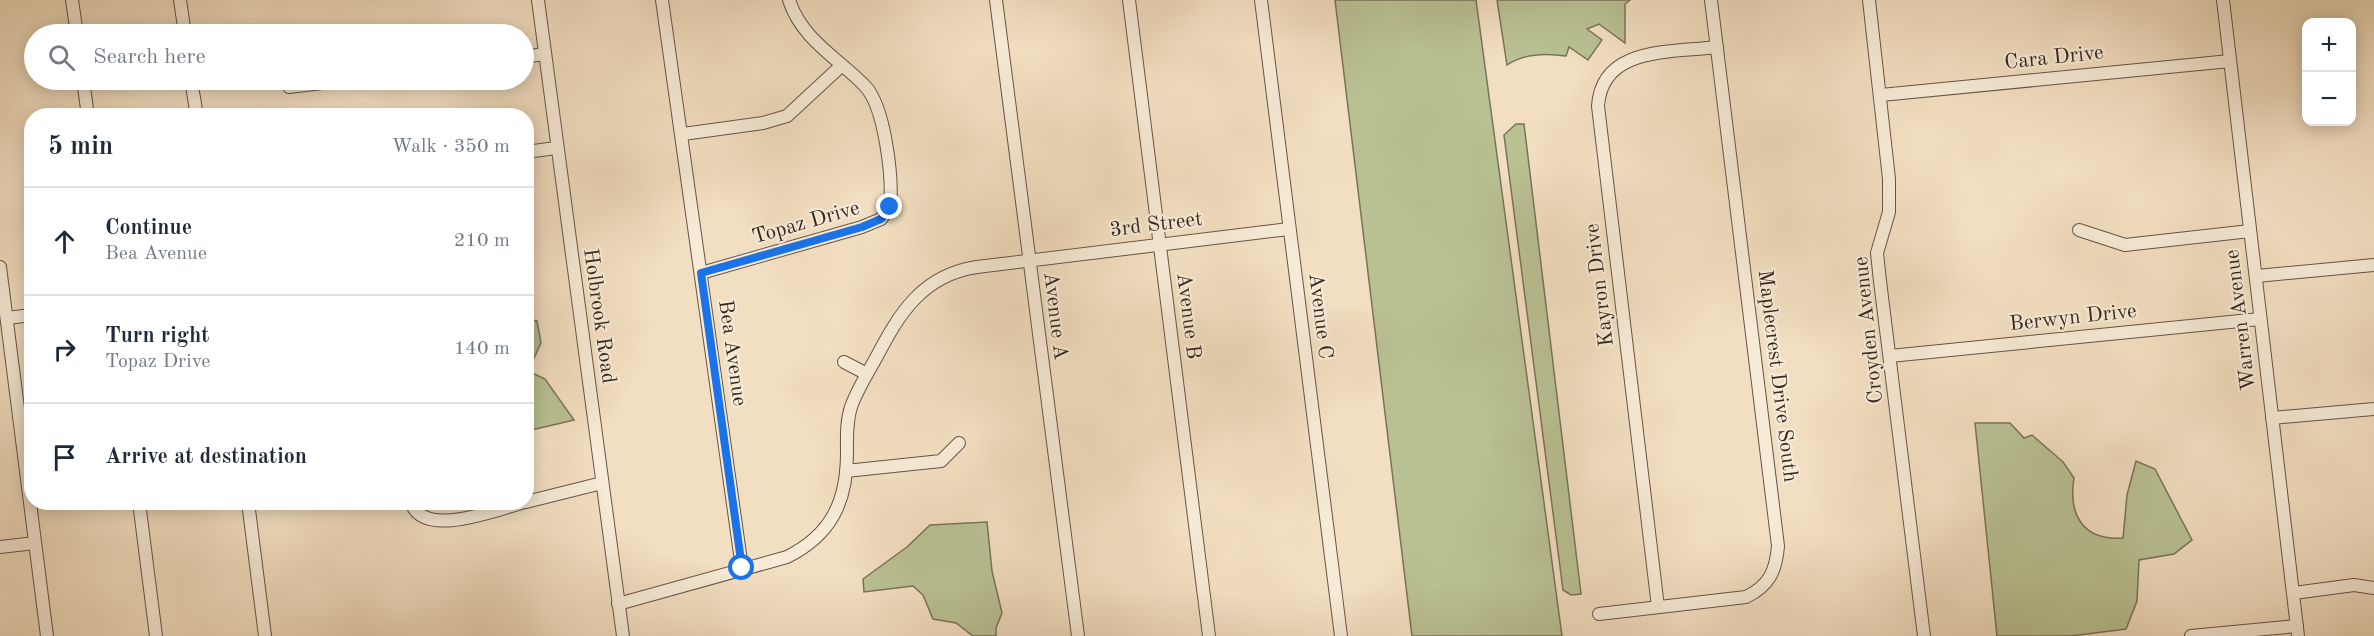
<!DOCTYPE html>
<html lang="en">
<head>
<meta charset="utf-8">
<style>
  :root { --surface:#fff; --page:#f6f6f7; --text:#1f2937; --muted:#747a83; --line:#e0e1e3 }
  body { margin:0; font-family:"Old Standard TT",serif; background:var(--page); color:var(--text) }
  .controls { position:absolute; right:18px; top:18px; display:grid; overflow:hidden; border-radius:12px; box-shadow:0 3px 15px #0003 }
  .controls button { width:54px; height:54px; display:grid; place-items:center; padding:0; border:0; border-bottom:2px solid var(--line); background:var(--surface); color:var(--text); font:30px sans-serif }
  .stop { position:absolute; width:18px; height:18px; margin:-14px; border:4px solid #1a73e8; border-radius:50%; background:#fff }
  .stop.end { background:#1a73e8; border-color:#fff; box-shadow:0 2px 6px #0008 }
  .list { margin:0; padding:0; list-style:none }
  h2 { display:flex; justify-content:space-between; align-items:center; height:78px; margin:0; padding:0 24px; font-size:26px }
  h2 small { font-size:20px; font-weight:400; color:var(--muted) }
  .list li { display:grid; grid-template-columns:39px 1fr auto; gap:18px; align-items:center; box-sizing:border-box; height:108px; padding:0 24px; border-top:2px solid var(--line) }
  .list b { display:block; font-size:22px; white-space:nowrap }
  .list p { margin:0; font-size:20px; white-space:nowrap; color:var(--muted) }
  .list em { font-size:20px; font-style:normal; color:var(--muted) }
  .icon { flex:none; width:33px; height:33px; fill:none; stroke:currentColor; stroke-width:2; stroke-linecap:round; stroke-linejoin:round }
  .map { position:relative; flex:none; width:2374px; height:636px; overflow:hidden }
  .search { position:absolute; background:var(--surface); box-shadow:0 3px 15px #0003; left:24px; top:24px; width:510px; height:66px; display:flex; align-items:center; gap:15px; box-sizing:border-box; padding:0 21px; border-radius:33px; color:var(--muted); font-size:22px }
  .panel { position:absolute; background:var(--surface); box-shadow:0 3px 15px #0003; left:24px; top:108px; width:510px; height:402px; border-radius:24px }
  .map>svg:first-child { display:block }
  .green { fill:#b9c193; stroke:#787459; stroke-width:1.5 }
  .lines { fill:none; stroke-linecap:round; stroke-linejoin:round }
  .minor-casing { stroke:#655547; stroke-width:14 }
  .minor { stroke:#f7ead6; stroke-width:12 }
  .route { stroke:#1a73e8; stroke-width:8 }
  .labels { text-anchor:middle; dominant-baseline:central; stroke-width:4.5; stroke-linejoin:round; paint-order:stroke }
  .street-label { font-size:21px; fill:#36271f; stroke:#f7ead6 }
</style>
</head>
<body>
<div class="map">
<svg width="2374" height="636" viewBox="0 0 2374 636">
  <rect width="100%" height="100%" fill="#f2dec0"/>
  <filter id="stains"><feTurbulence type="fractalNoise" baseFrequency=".00333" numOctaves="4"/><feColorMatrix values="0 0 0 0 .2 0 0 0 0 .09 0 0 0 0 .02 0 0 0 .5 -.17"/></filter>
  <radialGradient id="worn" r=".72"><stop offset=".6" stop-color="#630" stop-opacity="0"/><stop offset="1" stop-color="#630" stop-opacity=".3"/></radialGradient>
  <g class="green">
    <polygon points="1335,0 1476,0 1562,636 1412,636"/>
    <path d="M 1497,0 L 1630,0 L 1625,4 L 1625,43 L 1599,24 L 1587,29 L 1602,40 L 1588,60 L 1569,47 L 1566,56 C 1546,53 1525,53 1507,65 Z"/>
    <polygon points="1516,124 1524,124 1581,594 1571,595 1563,590 1504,135"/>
    <polygon points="526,319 537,321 541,343 528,371 545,379 574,420 527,431"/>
    <path d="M 1975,423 L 2010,423 L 2024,438 L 2032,435 L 2063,462 L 2074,478 C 2068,515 2083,541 2123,538 L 2127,495 L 2136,461 L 2155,469 L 2192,540 L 2174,554 L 2139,560 L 2137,601 L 2126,629 L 2071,636 L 1997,636 Z"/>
    <polygon points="987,522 992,571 1002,613 996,628 996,636 973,636 956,623 933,619 923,595 913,586 864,592 863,579 907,547 930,525"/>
  </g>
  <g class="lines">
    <g class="minor-casing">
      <g id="minor">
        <polyline points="72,0 77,34"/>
        <polyline points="180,0 185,34"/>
        <polyline points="538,0 623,636"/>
        <polyline points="662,0 742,568"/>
        <polyline points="996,0 1078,636"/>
        <polyline points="1129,0 1209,636"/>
        <polyline points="1261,0 1341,636"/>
        <polyline points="1869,0 1889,179 1889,212 1877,253 1880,281 1924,636"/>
        <polyline points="2223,0 2298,636"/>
        <polyline points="524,57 544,54"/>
        <polyline points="83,80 88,116"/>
        <polyline points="191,80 197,116"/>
        <polyline points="289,87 347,80"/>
        <polyline points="1881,95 2230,61"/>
        <polyline points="683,134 763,123 787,116 841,66"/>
        <polyline points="526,152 556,148"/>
        <polyline points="2079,230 2125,245 2250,231"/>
        <polyline points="0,267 47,636"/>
        <path d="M 701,273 L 862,227 L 881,219 L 890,207 C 893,178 885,107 865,86 C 838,58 802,40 789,0"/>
        <polyline points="2257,276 2374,265"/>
        <polyline points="7,318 32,315"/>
        <polyline points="1890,356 2260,319"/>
        <polyline points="844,362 867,374"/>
        <polyline points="2272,418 2374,409"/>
        <polyline points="846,471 941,461 959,443"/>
        <polyline points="139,502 156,636"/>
        <polyline points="248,502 265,636"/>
        <path d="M 411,502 C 423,540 498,509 525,502"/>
        <polyline points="526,502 602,483"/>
        <polyline points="0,547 35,543"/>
        <polyline points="2294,593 2354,585 2374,588"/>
        <path d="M 618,604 L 787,557 C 831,535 847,502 847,453 C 847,438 846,422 851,407 C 857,390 867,374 876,358 C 899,314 922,275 977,267 L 1289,229"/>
        <path d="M 1658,607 L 1598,106 C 1602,46 1671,53 1717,47"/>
        <path d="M 1599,614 L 1746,597 C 1769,586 1776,571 1778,546 L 1711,0"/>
        <polyline points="2191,636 2297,626"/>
      </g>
    </g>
    <use href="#minor" class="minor"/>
  </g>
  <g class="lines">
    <polyline class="route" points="742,568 701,273 862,227 881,219 890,207"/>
  </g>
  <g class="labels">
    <g class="street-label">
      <text transform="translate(2054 58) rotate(-6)">Cara Drive</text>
      <text transform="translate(806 223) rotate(-16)">Topaz Drive</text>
      <text transform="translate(1156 225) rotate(-7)">3rd Street</text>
      <text transform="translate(1600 285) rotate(-97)">Kayron Drive</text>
      <text transform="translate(599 316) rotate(82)">Holbrook Road</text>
      <text transform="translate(1055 316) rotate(83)">Avenue A</text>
      <text transform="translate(1188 316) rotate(83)">Avenue B</text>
      <text transform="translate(1320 316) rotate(83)">Avenue C</text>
      <text transform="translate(2073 318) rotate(-6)">Berwyn Drive</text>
      <text transform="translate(2241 320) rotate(-97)">Warren Avenue</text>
      <text transform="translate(1869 330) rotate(-96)">Croyden Avenue</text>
      <text transform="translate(732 353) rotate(82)">Bea Avenue</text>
      <text transform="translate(1777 376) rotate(83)">Maplecrest Drive South</text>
    </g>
  </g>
  <rect width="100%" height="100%" filter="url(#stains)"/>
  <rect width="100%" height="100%" fill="url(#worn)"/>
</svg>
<div class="controls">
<button>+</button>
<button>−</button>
</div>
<div class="stop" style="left:742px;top:568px"></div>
<div class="stop end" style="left:890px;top:207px"></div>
<div class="search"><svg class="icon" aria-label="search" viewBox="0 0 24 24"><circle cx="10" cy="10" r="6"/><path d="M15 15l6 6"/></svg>Search here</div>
<section class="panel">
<h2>5 min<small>Walk · 350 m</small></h2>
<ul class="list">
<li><svg class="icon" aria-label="ahead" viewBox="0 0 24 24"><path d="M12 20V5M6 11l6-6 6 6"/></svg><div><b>Continue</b><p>Bea Avenue</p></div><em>210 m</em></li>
<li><svg class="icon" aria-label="right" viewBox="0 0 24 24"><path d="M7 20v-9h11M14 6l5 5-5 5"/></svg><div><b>Turn right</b><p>Topaz Drive</p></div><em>140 m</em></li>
<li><svg class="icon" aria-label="arrive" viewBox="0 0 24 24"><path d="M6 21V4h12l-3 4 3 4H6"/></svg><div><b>Arrive at destination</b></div></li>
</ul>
</section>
</div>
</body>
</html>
